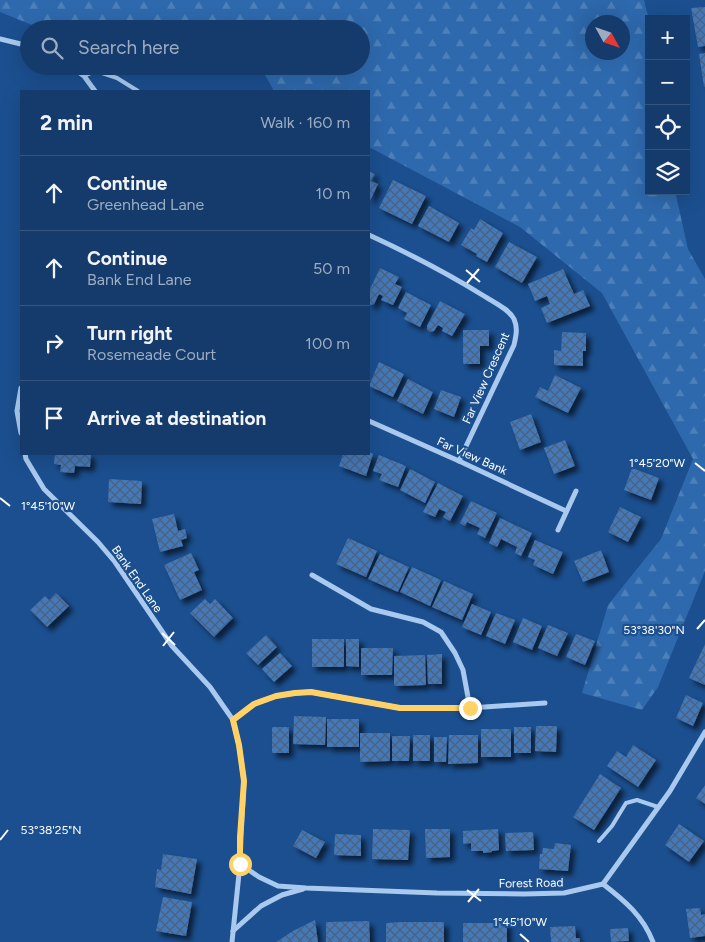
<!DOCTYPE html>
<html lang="en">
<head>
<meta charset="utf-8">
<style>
  :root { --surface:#143b6b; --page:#214673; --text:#f1f3f6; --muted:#9dadc1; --line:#33557e }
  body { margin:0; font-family:Figtree,sans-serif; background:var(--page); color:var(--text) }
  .controls { position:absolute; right:15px; top:15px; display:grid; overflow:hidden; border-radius:0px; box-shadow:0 5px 20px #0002 }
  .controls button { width:45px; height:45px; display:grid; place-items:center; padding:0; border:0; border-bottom:1px solid var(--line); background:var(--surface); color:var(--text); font:25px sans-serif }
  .compass { position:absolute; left:585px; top:15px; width:45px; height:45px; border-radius:50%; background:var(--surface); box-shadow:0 5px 20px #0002; rotate:130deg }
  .stop { position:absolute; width:15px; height:15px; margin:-11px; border:4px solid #ffd166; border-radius:50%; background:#fff }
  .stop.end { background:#ffd166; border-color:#fff; box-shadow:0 1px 5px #0008 }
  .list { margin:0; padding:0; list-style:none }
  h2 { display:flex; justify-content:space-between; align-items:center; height:65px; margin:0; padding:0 20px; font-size:21px }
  h2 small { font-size:16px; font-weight:400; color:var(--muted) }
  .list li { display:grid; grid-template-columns:32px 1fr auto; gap:15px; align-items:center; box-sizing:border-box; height:75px; padding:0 20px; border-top:1px solid var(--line) }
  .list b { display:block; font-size:19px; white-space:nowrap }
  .list p { margin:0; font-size:16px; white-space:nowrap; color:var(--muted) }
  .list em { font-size:16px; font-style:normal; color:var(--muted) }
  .icon { flex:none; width:28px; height:28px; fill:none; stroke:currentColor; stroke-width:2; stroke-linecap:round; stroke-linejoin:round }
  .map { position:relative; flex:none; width:705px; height:942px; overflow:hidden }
  .search { position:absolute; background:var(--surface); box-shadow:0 5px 20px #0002; left:20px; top:20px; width:350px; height:55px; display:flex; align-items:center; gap:12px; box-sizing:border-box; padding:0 18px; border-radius:28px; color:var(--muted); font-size:19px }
  .panel { position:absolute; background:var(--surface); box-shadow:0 5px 20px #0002; left:20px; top:90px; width:350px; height:365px; border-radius:0px }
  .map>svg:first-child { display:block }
  .forest { fill:url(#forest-firs); fill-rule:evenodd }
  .building { fill:url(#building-cross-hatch); filter:url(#shadow) }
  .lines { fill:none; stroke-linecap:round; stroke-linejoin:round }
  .lane { stroke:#a9c9ee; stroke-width:4 }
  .street { stroke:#a9c9ee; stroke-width:5 }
  .route { stroke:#ffd166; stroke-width:6 }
  .ticks { fill:none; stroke:#fff; stroke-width:2 }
  .labels { text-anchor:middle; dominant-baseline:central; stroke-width:4.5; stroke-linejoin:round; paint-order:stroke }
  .street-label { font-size:12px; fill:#fff; stroke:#1b4f8f }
  .ticks-label { font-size:12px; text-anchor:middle; fill:#fff; stroke:#1b4f8f; stroke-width:4.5; stroke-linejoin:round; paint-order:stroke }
</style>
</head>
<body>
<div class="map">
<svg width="705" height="942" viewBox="0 0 705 942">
  <defs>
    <pattern id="forest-firs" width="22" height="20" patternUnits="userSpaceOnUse" patternTransform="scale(1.25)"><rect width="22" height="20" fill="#2e69ad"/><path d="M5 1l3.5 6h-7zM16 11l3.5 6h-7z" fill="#4d80b9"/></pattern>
    <pattern id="building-cross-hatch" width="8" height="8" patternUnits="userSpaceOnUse" patternTransform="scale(1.25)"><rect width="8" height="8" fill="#4478b7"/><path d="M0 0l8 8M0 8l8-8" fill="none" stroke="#486282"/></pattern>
    <filter id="shadow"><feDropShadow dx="4.5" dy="4.5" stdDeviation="2.5" flood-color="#0009"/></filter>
  </defs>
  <rect width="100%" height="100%" fill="#1b4f8f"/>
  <path class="forest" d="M 0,0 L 644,0 L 649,20 L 649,191 L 675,191 L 688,249 L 705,279 L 705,571 L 658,687 L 642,710 L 582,693 L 608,605 L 661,539 L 693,459 L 602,293 L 520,227 L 369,147 L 369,91 L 274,91 L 260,66 L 361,66 L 361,29 L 180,29 L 175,26 L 155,29 L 42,29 L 0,12 ZM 592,22 L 622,22 L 622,52 L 592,52 Z"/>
  <g class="building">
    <polygon points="705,7 705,46 698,47 691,8"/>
    <polygon points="705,53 705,86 704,87 699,54"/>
    <polygon points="369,171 375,174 371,181 378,184 370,201 369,200"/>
    <polygon points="393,180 426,196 412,224 379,208"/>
    <polygon points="429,206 459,223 449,242 418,226"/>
    <polygon points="480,219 503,233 487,262 476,256 477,254 461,245 471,228 474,230"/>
    <polygon points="509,242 537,257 522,283 495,267"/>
    <polygon points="380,268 399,277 395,284 402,287 393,305 381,300 383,296 379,294 374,304 371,305 369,304 369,291"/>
    <polygon points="563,269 574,294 583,290 590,306 547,323 541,308 550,304 547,296 535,301 528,284"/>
    <polygon points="406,292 431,305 420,327 404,319 407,313 398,308"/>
    <polygon points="440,301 465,314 452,336 442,331 443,328 438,325 434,331 430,332 427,329 427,326"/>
    <polygon points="463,330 489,330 489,346 480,346 480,364 463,364"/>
    <polygon points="562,332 586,333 586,351 583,351 583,366 554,365 554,350 561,351"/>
    <polygon points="379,362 404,374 393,397 369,386"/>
    <polygon points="555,375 581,388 568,413 535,397 540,387 548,391"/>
    <polygon points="408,379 433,392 423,414 397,401"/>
    <polygon points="441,390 461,397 454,417 434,409"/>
    <polygon points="531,414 541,442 520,450 510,422"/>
    <polygon points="565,440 575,466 554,474 544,448"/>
    <polygon points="369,452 373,454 366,476 339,466 343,454 369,454"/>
    <polygon points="55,454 91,454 90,467 75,466 74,473 60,472 61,465 54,464"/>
    <polygon points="379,455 406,466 398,487 379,480 382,474 373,471"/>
    <polygon points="632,468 659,478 651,500 624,490"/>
    <polygon points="410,469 435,482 425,503 400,490"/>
    <polygon points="109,479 142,481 141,504 108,502"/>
    <polygon points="438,483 463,496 450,521 443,517 446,512 439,509 435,517 423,512"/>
    <polygon points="471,501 497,513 485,538 477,534 480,528 467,522 465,526 460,523"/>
    <polygon points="620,507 641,517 628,542 608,532"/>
    <polygon points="174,514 178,531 185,529 187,538 181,540 183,546 160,552 152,519"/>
    <polygon points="500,518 532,533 521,556 515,553 517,547 501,539 497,547 489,543"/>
    <polygon points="348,538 377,551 366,577 336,564"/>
    <polygon points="535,540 563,552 553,574 533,565 535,560 528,557"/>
    <polygon points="601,550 609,572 583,582 574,561"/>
    <polygon points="191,553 199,570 194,572 202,590 180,600 164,565"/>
    <polygon points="380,554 409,567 398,592 368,579"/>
    <polygon points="412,567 441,580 430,606 400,592"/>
    <polygon points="444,581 473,594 462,620 432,607"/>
    <polygon points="56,593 69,606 47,627 30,610 45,596 49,600"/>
    <polygon points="205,599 210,604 215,599 233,618 214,637 190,613"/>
    <polygon points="472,604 491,612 481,635 462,627"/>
    <polygon points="496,613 515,620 505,644 486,636"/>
    <polygon points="523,618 542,626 532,650 513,642"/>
    <polygon points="548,625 568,633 557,656 538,648"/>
    <polygon points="576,634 595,641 585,665 566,657"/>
    <polygon points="266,635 277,647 258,665 246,653"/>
    <rect x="312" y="639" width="32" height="28"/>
    <polygon points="346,639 359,639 359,667 346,666"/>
    <polygon points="705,644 705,685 689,678"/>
    <polygon points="361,648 393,648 392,675 361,675"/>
    <polygon points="280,653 292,666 274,682 262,669"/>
    <polygon points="442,654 442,684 428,684 427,655"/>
    <polygon points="425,655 426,685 394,686 394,656"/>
    <polygon points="686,695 703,703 693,726 676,718"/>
    <polygon points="294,716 326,717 325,745 293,744"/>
    <rect x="327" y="719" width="32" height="28"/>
    <polygon points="536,726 557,726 556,752 535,751"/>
    <rect x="272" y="727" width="17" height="26"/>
    <rect x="514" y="727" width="17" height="26"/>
    <rect x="481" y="729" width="30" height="28"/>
    <polygon points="360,733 390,733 390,761 360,762"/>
    <rect x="413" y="735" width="17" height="26"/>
    <polygon points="449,735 478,735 478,763 448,764"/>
    <polygon points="392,736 410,736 409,761 392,761"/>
    <polygon points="434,737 447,737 446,762 434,762"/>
    <polygon points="633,745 656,760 638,787 607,766 617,751 626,757"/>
    <polygon points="600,774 621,788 594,830 573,817"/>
    <polygon points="705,785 705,804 696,798"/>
    <polygon points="679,824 704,841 689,862 665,845"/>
    <polygon points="373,829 410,830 408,860 372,859"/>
    <polygon points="425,829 450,829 450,857 426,858"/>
    <polygon points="498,829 499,850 492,851 492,852 483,853 483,851 471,851 471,843 463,844 463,831"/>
    <polygon points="302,830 325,842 316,858 293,846"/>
    <polygon points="533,832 534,850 506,851 505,833"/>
    <polygon points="335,834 361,835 361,856 334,855"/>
    <polygon points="555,843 571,845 568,871 539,869 540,854 542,854 543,848 554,849"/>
    <polygon points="163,854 197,859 191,894 155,887 157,869 161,870"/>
    <polygon points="163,897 192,902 186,936 156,931"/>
    <polygon points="700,908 701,915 705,914 705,936 690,938 686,909"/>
    <polygon points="315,920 318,942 276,942 293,931"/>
    <polygon points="369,921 370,942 326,942 326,922"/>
    <polygon points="401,922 444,922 444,942 386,942 386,923"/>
    <rect x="463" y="923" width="44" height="19"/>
    <polygon points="575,926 576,938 580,938 580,942 551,942 550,927"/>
    <polygon points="628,928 629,941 611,942 610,929"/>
  </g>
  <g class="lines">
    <g class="lane">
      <polyline points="84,76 96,71 117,78 138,91"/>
      <polyline points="599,841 612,826 626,803 637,800 658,807"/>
    </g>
    <g class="street">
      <polyline points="0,39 29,46"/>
      <polyline points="70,66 84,76 95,91"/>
      <path d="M 369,235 C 408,253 447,273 484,296 C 493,302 509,309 514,319 C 518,328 516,336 514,345 L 459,461"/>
      <polyline points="21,388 17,411 21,433"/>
      <polyline points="369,421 459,461 566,511"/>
      <polyline points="25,454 26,459 44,489 98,542 115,562 172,646 210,687 233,720 239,745 244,781 241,837 240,864 232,942"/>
      <polyline points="558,530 576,491"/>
      <polyline points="312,575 371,609 423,622 441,632 455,653 463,670 470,708"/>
      <polyline points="233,720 254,704 276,696 295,693 311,692 400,708 470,708 545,703"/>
      <polyline points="240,864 259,877 278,886 306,888 437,893 524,894 564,893 603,884 670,791 705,732"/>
      <path d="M 603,884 C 625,901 643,916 653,942"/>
      <polyline points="233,931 261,906 282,895 303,889"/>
    </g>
  </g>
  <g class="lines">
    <polyline class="route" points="240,864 240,837 244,781 239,745 233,720 254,704 276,696 295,693 311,692 400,708 470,708"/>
  </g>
  <path class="ticks" d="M 466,270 L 480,282M 467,283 L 479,269M 695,463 L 705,471M 0,498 L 10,506M 697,629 L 705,620M 162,633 L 175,645M 163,646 L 174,632M 0,840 L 8,830M 467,890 L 481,901M 468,902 L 479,889M 520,934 L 529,942"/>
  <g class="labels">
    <g class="street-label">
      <text transform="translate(486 378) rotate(-66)">Far View Crescent</text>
      <text transform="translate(472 456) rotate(24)">Far View Bank</text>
      <text transform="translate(137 579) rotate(55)">Bank End Lane</text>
      <text transform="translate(531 883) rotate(-1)">Forest Road</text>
    </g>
  </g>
  <g class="ticks-label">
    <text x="657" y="467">1°45'20"W</text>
    <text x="48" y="510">1°45'10"W</text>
    <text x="654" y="634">53°38'30"N</text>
    <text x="51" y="834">53°38'25"N</text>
    <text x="520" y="926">1°45'10"W</text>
  </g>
</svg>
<div class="controls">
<button>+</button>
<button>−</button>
<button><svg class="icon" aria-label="locate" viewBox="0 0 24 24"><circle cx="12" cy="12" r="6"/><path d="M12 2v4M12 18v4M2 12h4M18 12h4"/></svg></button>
<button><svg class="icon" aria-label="layers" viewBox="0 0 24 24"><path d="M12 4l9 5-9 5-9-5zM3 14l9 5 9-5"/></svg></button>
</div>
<svg class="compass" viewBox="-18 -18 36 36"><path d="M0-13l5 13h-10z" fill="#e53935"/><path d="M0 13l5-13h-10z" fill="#9dadc1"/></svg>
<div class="stop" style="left:240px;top:864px"></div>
<div class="stop end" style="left:470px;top:708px"></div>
<div class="search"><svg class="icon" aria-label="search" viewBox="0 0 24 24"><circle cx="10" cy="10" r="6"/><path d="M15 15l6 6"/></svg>Search here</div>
<section class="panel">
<h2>2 min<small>Walk · 160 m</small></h2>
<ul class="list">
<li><svg class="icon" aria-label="ahead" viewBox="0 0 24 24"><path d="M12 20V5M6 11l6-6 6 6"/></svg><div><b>Continue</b><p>Greenhead Lane</p></div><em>10 m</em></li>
<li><svg class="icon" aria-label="ahead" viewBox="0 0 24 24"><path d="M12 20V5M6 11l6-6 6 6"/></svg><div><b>Continue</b><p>Bank End Lane</p></div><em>50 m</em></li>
<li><svg class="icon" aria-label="right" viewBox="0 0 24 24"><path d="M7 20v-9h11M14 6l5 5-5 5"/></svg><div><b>Turn right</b><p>Rosemeade Court</p></div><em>100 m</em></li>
<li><svg class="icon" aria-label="arrive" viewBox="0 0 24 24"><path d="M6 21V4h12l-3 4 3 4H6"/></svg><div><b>Arrive at destination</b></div></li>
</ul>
</section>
</div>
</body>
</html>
